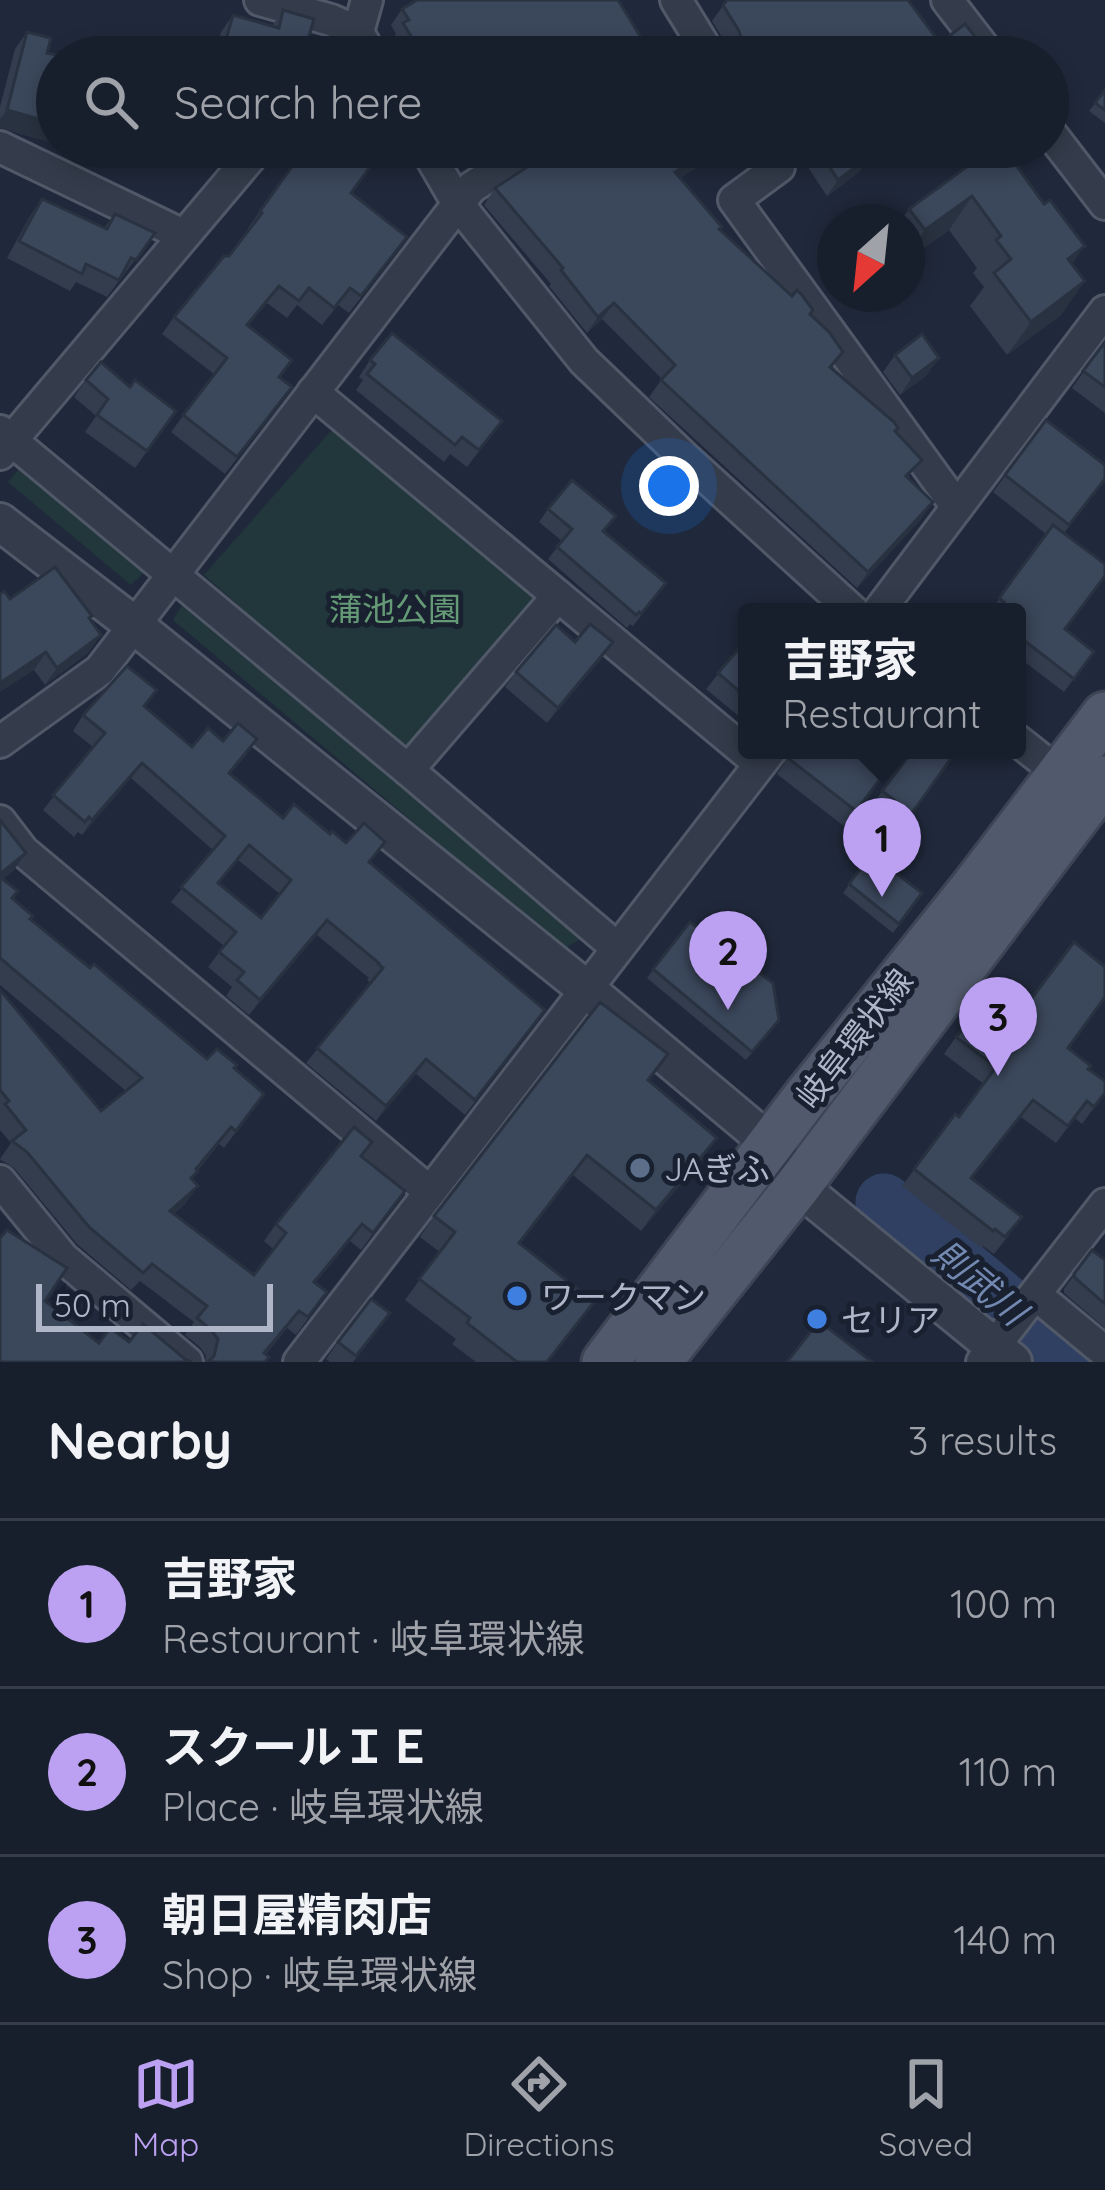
<!DOCTYPE html>
<html lang="en">
<head>
<meta charset="utf-8">
<style>
  :root { --surface:#181f2c; --page:#252c38; --text:#f1f3f6; --muted:#9fa2a9; --line:#363d48; --accent:#bca0f2 }
  body { margin:0; font-family:Quicksand,"Noto Sans JP",sans-serif; background:var(--page); color:var(--text) }
  .compass { position:absolute; left:817px; top:204px; width:108px; height:108px; border-radius:50%; background:var(--surface); box-shadow:0 6px 18px #0003; rotate:207deg }
  .scale { position:absolute; left:36px; bottom:30px; width:237px; box-sizing:border-box; padding-left:12px; border:6px solid #aeb6c8; border-top:0; font-size:33px; line-height:42px; white-space:nowrap; color:#aeb6c8; -webkit-text-stroke:9px #192130; paint-order:stroke }
  .you { position:absolute; left:669px; top:486px; width:42px; height:42px; margin:-30px; border:9px solid #fff; border-radius:50%; background:#1a73e8; box-shadow:0 0 0 18px #1a73e833 }
  .badge { display:grid; place-items:center; width:78px; height:78px; border-radius:50%; background:var(--accent); color:#111; font-size:39px; font-weight:700 }
  .pin { position:absolute; translate:-50% -99px; filter:drop-shadow(0 3px 6px #0008) }
  .pin::after { content:''; position:absolute; top:63px; width:42px; height:36px; background:inherit; clip-path:polygon(0 0,100% 0,50% 100%) }
  .popup { position:absolute; left:738px; top:603px; width:288px; height:156px; box-sizing:border-box; display:grid; place-content:center; border-radius:12px; background:var(--surface); filter:drop-shadow(0 3px 9px #0005); font-size:39px; white-space:nowrap; color:var(--muted) }
  .popup b { font-size:45px; color:var(--text) }
  .popup::after { content:''; position:absolute; left:50%; top:100%; margin-left:-24px; border:24px solid transparent; border-top-color:var(--surface) }
  .list { margin:0; padding:0; list-style:none }
  h2 { display:flex; justify-content:space-between; align-items:center; height:156px; margin:0; padding:0 48px; font-size:51px }
  h2 small { font-size:39px; font-weight:400; color:var(--muted) }
  .list li { display:grid; grid-template-columns:78px 1fr auto; gap:36px; align-items:center; box-sizing:border-box; height:168px; padding:0 48px; border-top:3px solid var(--line) }
  .list b { display:block; font-size:45px; white-space:nowrap }
  .list p { margin:0; font-size:39px; white-space:nowrap; color:var(--muted) }
  .list em { font-size:39px; font-style:normal; color:var(--muted) }
  .icon { flex:none; width:66px; height:66px; fill:none; stroke:currentColor; stroke-width:2; stroke-linecap:round; stroke-linejoin:round }
  .map { position:relative; flex:none; width:1105px; height:1362px; overflow:hidden }
  .search { position:absolute; background:var(--surface); box-shadow:0 6px 18px #0003; left:36px; right:36px; top:36px; height:132px; display:flex; align-items:center; gap:30px; box-sizing:border-box; padding:0 42px; border-radius:66px; color:var(--muted); font-size:45px }
  .sheet { height:660px; background:var(--surface) }
  nav { display:flex; justify-content:space-around; align-items:center; box-sizing:border-box; height:168px; border-top:3px solid var(--line); background:var(--surface); font-size:33px; color:var(--muted) }
  nav a { display:grid; justify-items:center; gap:6px }
  nav .on { color:var(--accent) }
  .map>svg:first-child { display:block }
  .green { fill:#22373c }
  .lines { fill:none; stroke-linecap:round; stroke-linejoin:round }
  .river { stroke:#304062; stroke-width:57 }
  .minor-casing { stroke:#515969; stroke-width:36 }
  .tertiary-casing { stroke:#515969; stroke-width:42 }
  .primary-casing { stroke:#3d4555; stroke-width:51 }
  .minor { stroke:#343c4b; stroke-width:30 }
  .tertiary { stroke:#343c4b; stroke-width:36 }
  .primary { stroke:#515a6c; stroke-width:45 }
  .wall { fill:#333d4e; fill-rule:evenodd }
  .shaded-wall { fill:#293240 }
  .building { fill:#3b475b; stroke:#293240; stroke-width:3; fill-rule:evenodd }
  .service-dot { fill:#5c6f8a; stroke:#192130; stroke-width:4.5 }
  .shop-dot { fill:#3f7fe0; stroke:#192130; stroke-width:4.5 }
  .labels { text-anchor:middle; dominant-baseline:central; stroke-width:10; stroke-linejoin:round; paint-order:stroke }
  .park-label { font-size:33px; fill:#649a75; stroke:#192130 }
  .street-label { font-size:33px; fill:#aeb6c8; stroke:#192130 }
  .poi-label { font-size:33px; fill:#aeb6c8; stroke:#192130; text-anchor:start }
  .water-label { font-size:36px; font-style:italic; fill:#7489b2; stroke:#192130 }
</style>
</head>
<body>
<div class="map">
<svg width="1105" height="1362" viewBox="0 0 1105 1362">
  <rect width="100%" height="100%" fill="#20293b"/>
  <g class="green">
    <polygon points="336,425 536,595 479,667 405,752 204,575"/>
    <polygon points="18,470 145,571 131,585 8,482"/>
    <polygon points="184,602 583,937 564,949 173,620"/>
  </g>
  <g class="lines">
    <polyline class="river" points="884,1202 1076,1362"/>
    <g class="minor-casing">
      <g id="minor">
        <polyline points="260,0 331,20 358,32 372,57"/>
        <polyline points="676,0 711,57"/>
        <polyline points="947,0 991,57"/>
        <polyline points="336,57 358,32 367,0"/>
        <polyline points="1048,130 1105,204"/>
        <polyline points="0,147 183,235"/>
        <polyline points="425,147 458,204 584,361 684,457 854,612"/>
        <polyline points="767,147 779,167 734,200 957,507"/>
        <polyline points="313,392 760,764"/>
        <polyline points="0,431 408,770 617,948"/>
        <polyline points="0,454 259,147"/>
        <polyline points="878,612 1105,311"/>
        <polyline points="1017,740 1060,774"/>
        <polyline points="0,742 100,670 458,204 472,187 536,147"/>
        <polyline points="408,770 558,596"/>
        <polyline points="0,821 23,851 430,1192"/>
        <polyline points="0,1181 63,1258 187,1362"/>
        <polyline points="1036,1295 1105,1352"/>
        <polyline points="299,1362 771,750"/>
        <polyline points="982,1362 1105,1204"/>
      </g>
    </g>
    <g class="tertiary-casing">
      <polyline id="tertiary" points="0,522 134,625 586,989 772,1145 798,1186 1013,1362"/>
    </g>
    <g class="primary-casing">
      <g id="primary">
        <polyline points="605,1362 806,1097 974,887 1105,715"/>
        <polyline points="658,1362 798,1186 1105,779"/>
      </g>
    </g>
    <use href="#minor" class="minor"/>
    <use href="#tertiary" class="tertiary"/>
    <use href="#primary" class="primary"/>
  </g>
  <g class="wall">
    <polygon points="727,0 940,43 989,57 730,57 728,47 712,21"/>
    <polygon points="402,9 653,57 403,57 392,39 396,34 391,25"/>
    <polygon points="283,10 303,57 214,57 221,32 233,15 272,26"/>
    <polygon points="27,32 47,53 57,144 0,128 0,107 15,49"/>
    <polygon points="1105,90 1105,123 1089,111"/>
    <polygon points="306,147 310,151 378,151 351,193 395,254 349,313 338,305 322,325 297,305 287,318 267,303 248,326 280,377 292,387 225,474 171,432 214,374 162,334 174,317 229,256 250,230 248,228"/>
    <polygon points="466,147 499,147 476,162"/>
    <polygon points="555,147 720,147 712,158 680,178 720,230 810,315 832,369 896,432 922,518 857,588 649,397 662,379 602,319 587,333 549,286 551,284 484,205 495,188"/>
    <polygon points="802,147 879,147 869,154 859,172 827,196 798,152"/>
    <polygon points="959,147 1007,147 1004,149 1072,264 1061,315 1007,355 970,306 984,287 973,273 977,268 949,230 907,260 907,222 900,222 909,209 963,169 953,155"/>
    <polygon points="42,199 104,228 115,214 155,233 107,297 76,282 70,291 7,258 30,216"/>
    <polygon points="1105,342 1105,413 1072,388"/>
    <polygon points="895,355 927,375 900,395 883,372"/>
    <polygon points="370,360 502,421 467,467 450,454 444,462 356,390 363,380 359,377"/>
    <polygon points="86,380 130,387 176,411 135,468 85,432 96,416 74,397"/>
    <polygon points="1046,420 1105,480 1064,533 1065,630 1094,652 1064,692 1017,656 1017,612 990,612 1046,534 993,492"/>
    <polygon points="548,509 604,532 666,583 633,626 630,624 627,628 548,559 562,541 539,522"/>
    <polygon points="10,599 89,619 89,652 45,685 34,670"/>
    <polygon points="747,639 747,723 706,689"/>
    <polygon points="575,642 602,658 547,723 505,687 516,672"/>
    <path d="M 145,707 L 192,747 L 223,741 L 247,754 L 230,774 L 283,818 L 330,834 L 370,862 L 545,1010 L 465,1115 L 416,1074 L 376,1121 L 306,1063 L 371,983 L 367,980 L 369,978 L 317,935 L 249,1015 L 226,996 L 232,987 L 208,967 L 224,946 L 171,902 L 213,850 L 131,778 L 82,835 L 78,832 L 74,837 L 43,810 L 93,747 L 73,731 L 83,715 ZM 238,860 L 280,894 L 261,918 L 219,884 Z"/>
    <polygon points="790,750 861,750 887,770 845,827 777,774 790,754"/>
    <polygon points="956,752 905,822 876,800 882,791 922,754"/>
    <polygon points="0,820 14,870 3,879 12,899 30,919 207,1059 234,1068 264,1094 224,1148 219,1144 198,1170 192,1179 186,1203 174,1214 254,1275 273,1249 264,1241 276,1224 372,1142 362,1157 405,1191 361,1250 350,1241 315,1283 327,1292 296,1335 287,1328 266,1354 266,1362 205,1362 206,1356 200,1347 185,1335 194,1322 140,1281 131,1290 77,1244 15,1169 0,1159 11,1143 0,1130 0,990 101,1111 126,1091 0,985"/>
    <polygon points="871,854 922,893 893,933 843,893"/>
    <polygon points="690,922 773,1028 746,1060 647,978"/>
    <polygon points="1017,1018 1068,1048 1088,1069 1105,1093 1082,1124 1075,1118 1056,1143 1021,1117 972,1178 1010,1234 994,1254 983,1246 981,1248 902,1186 955,1114 959,1117 984,1084 944,1054 956,1037"/>
    <polygon points="649,1080 702,1159 641,1231 573,1175 520,1244 594,1302 548,1362 476,1362 452,1344 456,1339 405,1300 440,1252 420,1237 434,1216"/>
    <polygon points="1092,1250 1105,1260 1105,1328 1064,1293 1064,1289"/>
    <polygon points="378,1330 353,1362 330,1362 326,1359 338,1342"/>
  </g>
  <g class="shaded-wall">
    <polygon points="7,110 57,124 57,144 0,128 0,119"/>
    <polygon points="65,147 96,147 84,163 60,154"/>
    <polygon points="182,147 233,147 225,157"/>
    <polygon points="486,147 499,147 476,162"/>
    <polygon points="715,147 720,147 712,158 664,188 675,172"/>
    <polygon points="870,156 859,172 827,196 838,180"/>
    <polygon points="972,196 949,230 907,260 907,256 925,230"/>
    <polygon points="1085,246 1061,279 1068,259"/>
    <polygon points="1085,281 1061,315 1007,355 1031,322"/>
    <polygon points="614,303 602,319 587,333 598,317"/>
    <polygon points="939,358 927,375 900,395 912,378"/>
    <polygon points="933,502 922,518 857,588 868,572"/>
    <polygon points="101,635 89,652 45,685 57,668"/>
    <polygon points="613,642 602,658 547,723 558,708"/>
    <polygon points="46,652 34,670 0,692 0,683"/>
    <polygon points="142,763 131,778 82,835 92,820"/>
    <polygon points="26,853 14,870 0,881 0,874"/>
    <polygon points="327,920 317,935 249,1015 260,1000"/>
    <polygon points="426,1059 416,1074 376,1121 386,1106"/>
    <polygon points="717,1138 702,1159 641,1231 656,1210"/>
    <polygon points="198,1186 186,1203 158,1228 170,1211"/>
    <polygon points="362,1224 350,1241 302,1299 314,1282"/>
  </g>
  <g class="building">
    <polygon points="417,0 618,0 653,57 431,57 430,55 424,57 403,23 409,20 402,9"/>
    <polygon points="727,0 908,0 940,43 965,24 990,55 987,57 755,57 751,51 741,57 732,57 739,51 742,41 739,31 723,5"/>
    <polygon points="283,10 314,19 303,57 221,57 233,15 279,28"/>
    <polygon points="27,32 51,38 47,53 58,55 57,124 7,110"/>
    <polygon points="705,50 713,57 693,57"/>
    <polygon points="1105,90 1105,110 1095,103"/>
    <polygon points="306,147 310,151 313,147 380,147 378,150 379,155 351,193 407,237 361,296 350,288 334,308 309,288 299,301 279,286 247,325 292,360 279,377 292,387 237,457 183,415 227,358 174,317 224,256 229,256 262,213 260,211"/>
    <polygon points="558,147 715,147 675,172 722,227 719,229 792,296 797,290 802,295 813,310 810,314 829,332 843,352 830,367 894,422 898,428 895,431 922,460 906,476 933,502 868,572 661,380 675,365 614,303 598,317 561,270 563,268 495,188"/>
    <polygon points="817,147 869,147 866,150 870,156 838,180"/>
    <polygon points="972,147 994,147 979,158"/>
    <polygon points="994,147 1003,147 1044,204 1050,200 1085,246 1068,259 1085,281 1031,322 994,273 1011,259 996,240 1001,236 972,196 925,230 909,209"/>
    <polygon points="42,199 107,229 115,214 155,233 136,260 131,258 119,280 86,264 82,274 19,241"/>
    <polygon points="392,333 502,421 479,450 462,437 455,445 367,374 375,364 370,360"/>
    <polygon points="922,334 939,358 912,378 895,355"/>
    <polygon points="1105,342 1105,387 1083,371"/>
    <polygon points="101,362 130,387 135,380 176,411 147,451 97,415 108,399 86,380"/>
    <polygon points="1046,420 1105,465 1105,479 1069,525 1005,475"/>
    <polygon points="572,480 616,516 603,531 666,583 641,614 639,612 636,615 557,547 572,529 548,509"/>
    <polygon points="1053,525 1105,564 1105,576 1065,629 1094,652 1074,679 1017,635 1017,612 996,612 1004,602 999,598"/>
    <polygon points="55,567 92,616 89,618 101,635 57,668 46,652 0,683 0,594 4,591 10,599"/>
    <polygon points="590,624 613,642 558,708 516,672 556,625 575,642"/>
    <polygon points="747,639 747,698 718,673"/>
    <path d="M 127,666 L 157,690 L 144,706 L 192,747 L 208,728 L 223,741 L 238,723 L 257,739 L 229,773 L 283,818 L 294,804 L 330,834 L 332,831 L 346,843 L 364,823 L 385,842 L 369,862 L 545,1010 L 475,1100 L 426,1059 L 386,1106 L 317,1048 L 383,968 L 378,964 L 379,963 L 327,920 L 260,1000 L 237,980 L 244,972 L 219,952 L 236,932 L 181,887 L 225,836 L 142,763 L 92,820 L 89,817 L 85,822 L 53,795 L 105,733 L 83,715 ZM 249,845 L 291,880 L 261,918 L 218,883 Z"/>
    <polygon points="793,750 861,750 887,770 856,811 788,758"/>
    <polygon points="913,750 922,754 925,750 957,750 912,813 882,791"/>
    <polygon points="0,820 26,853 0,874"/>
    <polygon points="871,854 922,893 899,924 849,884"/>
    <polygon points="0,877 18,891 12,898 33,916 30,919 90,968 94,964 207,1059 217,1049 237,1065 234,1068 264,1094 236,1131 231,1127 196,1169 198,1171 191,1178 198,1186 170,1211 254,1275 286,1233 276,1224 354,1127 372,1142 361,1156 405,1191 373,1233 362,1224 314,1282 327,1292 308,1317 299,1311 264,1353 269,1357 265,1362 208,1362 214,1356 218,1339 211,1330 197,1318 207,1306 152,1264 143,1273 89,1227 27,1152 12,1141 26,1130 5,1104 9,1101 0,1090 0,990 101,1111 142,1078 0,958"/>
    <polygon points="690,922 773,983 779,1020 752,1052 653,969"/>
    <polygon points="1074,942 1105,967 1105,997 1068,1048 1091,1066 1088,1069 1105,1081 1105,1093 1094,1107 1087,1101 1068,1126 1033,1100 971,1178 1022,1217 1005,1237 995,1229 993,1231 914,1169 955,1114 959,1117 996,1067 956,1037 990,998 1017,1018"/>
    <polygon points="600,1002 668,1054 648,1080 717,1138 656,1210 587,1155 519,1243 594,1302 547,1362 517,1362 467,1323 470,1318 419,1279 455,1232 434,1216"/>
    <polygon points="7,1230 67,1268 45,1301 99,1343 110,1328 129,1342 143,1324 186,1360 192,1362 0,1362 0,1238"/>
    <polygon points="1092,1250 1105,1260 1105,1304 1075,1278 1074,1274"/>
    <polygon points="371,1299 390,1313 356,1356 338,1342"/>
    <polygon points="819,1321 872,1362 787,1362"/>
  </g>
  <circle class="service-dot" cx="640" cy="1168" r="12"/>
  <g class="shop-dot">
    <circle cx="517" cy="1296" r="12"/>
    <circle cx="817" cy="1319" r="12"/>
  </g>
  <g class="labels">
    <g class="park-label">
      <text x="395" y="608">蒲池公園</text>
    </g>
    <g class="street-label">
      <text transform="translate(854 1038) rotate(-52)">岐阜環状線</text>
    </g>
    <g class="poi-label">
      <text x="664" y="1168">JAぎふ</text>
      <text x="541" y="1296">ワークマン</text>
      <text x="841" y="1319">セリア</text>
    </g>
    <g class="water-label">
      <text transform="translate(980 1282) rotate(40)">則武川</text>
    </g>
  </g>
</svg>
<svg class="compass" viewBox="-18 -18 36 36"><path d="M0-13l5 13h-10z" fill="#e53935"/><path d="M0 13l5-13h-10z" fill="#9fa2a9"/></svg>
<div class="scale">50 m</div>
<div class="you"></div>
<div class="pin badge" style="left:882px;top:897px">1</div>
<div class="popup"><b>吉野家</b>Restaurant</div>
<div class="pin badge" style="left:728px;top:1010px">2</div>
<div class="pin badge" style="left:998px;top:1076px">3</div>
<div class="search"><svg class="icon" aria-label="search" viewBox="0 0 24 24"><circle cx="10" cy="10" r="6"/><path d="M15 15l6 6"/></svg>Search here</div>
</div>
<section class="sheet">
<h2>Nearby<small>3 results</small></h2>
<ul class="list">
<li><span class="badge">1</span><div><b>吉野家</b><p>Restaurant · 岐阜環状線</p></div><em>100 m</em></li>
<li><span class="badge">2</span><div><b>スクールＩＥ</b><p>Place · 岐阜環状線</p></div><em>110 m</em></li>
<li><span class="badge">3</span><div><b>朝日屋精肉店</b><p>Shop · 岐阜環状線</p></div><em>140 m</em></li>
</ul>
</section>
<nav>
<a class="on"><svg class="icon" aria-label="map" viewBox="0 0 24 24"><path d="M3 6l6-2 6 2 6-2v14l-6 2-6-2-6 2zM9 4v14M15 6v14"/></svg>Map</a>
<a><svg class="icon" aria-label="directions" viewBox="0 0 24 24"><path d="M12 3l9 9-9 9-9-9zM9 14v-3h6M13 9l2 2-2 2"/></svg>Directions</a>
<a><svg class="icon" aria-label="saved" viewBox="0 0 24 24"><path d="M7 4h10v16l-5-4-5 4z"/></svg>Saved</a>
</nav>
</body>
</html>
